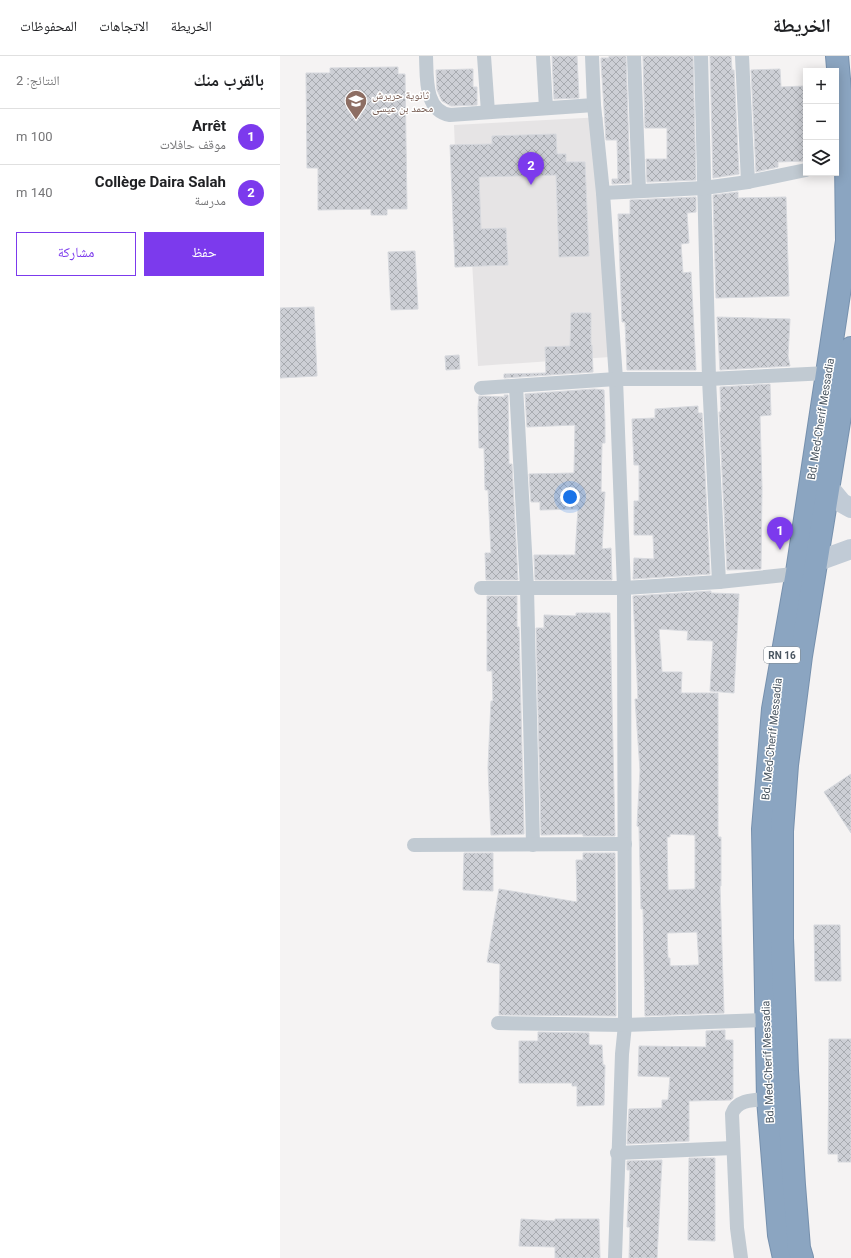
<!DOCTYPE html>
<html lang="ar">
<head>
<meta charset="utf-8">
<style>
  :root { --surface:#fff; --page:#f6f6f6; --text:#202124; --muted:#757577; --line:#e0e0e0; --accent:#7c3aed }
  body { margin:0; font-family:Roboto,"Noto Naskh Arabic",sans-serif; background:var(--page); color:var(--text); direction:rtl }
  .controls { position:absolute; right:12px; top:12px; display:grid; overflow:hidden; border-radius:0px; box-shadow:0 2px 10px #0003 }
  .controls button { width:36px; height:36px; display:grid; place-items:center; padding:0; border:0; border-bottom:1px solid var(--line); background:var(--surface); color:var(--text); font:20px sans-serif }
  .you { position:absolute; left:290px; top:441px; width:14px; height:14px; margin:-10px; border:3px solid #fff; border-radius:50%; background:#1a73e8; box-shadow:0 0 0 6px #1a73e833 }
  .badge { display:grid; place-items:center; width:26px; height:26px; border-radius:50%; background:var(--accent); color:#fff; font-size:13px; font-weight:700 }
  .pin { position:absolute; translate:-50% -33px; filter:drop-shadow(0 1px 2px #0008) }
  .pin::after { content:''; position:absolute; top:21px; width:14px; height:12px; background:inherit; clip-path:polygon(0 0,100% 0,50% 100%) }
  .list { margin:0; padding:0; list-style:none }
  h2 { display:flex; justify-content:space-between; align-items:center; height:52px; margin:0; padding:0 16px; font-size:17px }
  h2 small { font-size:13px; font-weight:400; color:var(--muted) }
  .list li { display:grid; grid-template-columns:26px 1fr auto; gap:12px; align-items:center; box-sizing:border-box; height:56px; padding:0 16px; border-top:1px solid var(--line) }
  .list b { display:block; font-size:15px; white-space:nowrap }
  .list p { margin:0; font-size:13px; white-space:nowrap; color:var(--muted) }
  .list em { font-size:13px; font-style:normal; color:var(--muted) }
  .actions { display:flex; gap:8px; padding:12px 16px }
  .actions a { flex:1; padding:9px 0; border:1px solid var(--accent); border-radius:0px; text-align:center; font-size:14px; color:var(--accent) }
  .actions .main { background:var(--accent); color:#fff }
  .icon { flex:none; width:22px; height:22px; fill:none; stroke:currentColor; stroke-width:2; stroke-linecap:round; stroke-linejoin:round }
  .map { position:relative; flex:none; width:571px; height:1202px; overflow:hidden; direction:ltr }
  header { display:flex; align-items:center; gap:24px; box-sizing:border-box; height:56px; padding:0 20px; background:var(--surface); border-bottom:1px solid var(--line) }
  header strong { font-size:19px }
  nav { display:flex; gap:22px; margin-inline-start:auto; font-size:14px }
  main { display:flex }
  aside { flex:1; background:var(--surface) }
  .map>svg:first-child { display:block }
  .education { fill:#e6e4e5 }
  .building { fill:url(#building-cross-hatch); stroke:#d7d9de; fill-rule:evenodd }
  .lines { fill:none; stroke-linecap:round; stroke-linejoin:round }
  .highway-casing { stroke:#7690ad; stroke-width:24 }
  .street { stroke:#c1cad2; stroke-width:14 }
  .secondary { stroke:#c1cbd6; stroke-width:20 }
  .highway { stroke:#8ba5c1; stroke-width:22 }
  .labels { text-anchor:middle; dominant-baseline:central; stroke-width:3; stroke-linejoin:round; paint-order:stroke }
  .shield { fill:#fff; stroke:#808990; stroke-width:1 }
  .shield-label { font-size:10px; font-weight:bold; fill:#4a5661 }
  .education-label { font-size:11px; fill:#785e54; stroke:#fff; text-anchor:start }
  .street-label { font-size:11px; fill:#4a5661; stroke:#fff }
</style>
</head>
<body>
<header>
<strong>الخريطة</strong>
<nav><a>الخريطة</a><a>الاتجاهات</a><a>المحفوظات</a></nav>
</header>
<main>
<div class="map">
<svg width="571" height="1202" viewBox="0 0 571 1202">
  <defs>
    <pattern id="building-cross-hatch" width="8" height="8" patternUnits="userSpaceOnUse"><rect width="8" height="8" fill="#cdcfd5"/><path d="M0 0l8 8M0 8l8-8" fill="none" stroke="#a8abb0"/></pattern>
  </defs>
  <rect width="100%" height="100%" fill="#f5f3f3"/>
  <polygon class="education" points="323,61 330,301 198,310 192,205 179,189 174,69"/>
  <g class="building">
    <polygon points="272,0 297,0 299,42 274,43"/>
    <polygon points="329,0 346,0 350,127 332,128 332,123 338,123 337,84 326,84 321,5 321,2 329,2"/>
    <polygon points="363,0 413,0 416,124 367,126 366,103 387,103 387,72 365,72"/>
    <polygon points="430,0 451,0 452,14 454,14 459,118 433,122"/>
    <polygon points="118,11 118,18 125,18 127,153 107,153 107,159 91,159 91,153 38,154 38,112 27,112 26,17 50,17 50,12"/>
    <polygon points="193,13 193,31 197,31 197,49 171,50 162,45 157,34 156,14"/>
    <polygon points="500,13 501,31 525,30 526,105 498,106 498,111 476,116 471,14"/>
    <polygon points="276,78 277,98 286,98 286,106 305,106 309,200 279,201 276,119 199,121 201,173 226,172 228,209 175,211 170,89 212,88 212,80"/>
    <polygon points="458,136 458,142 506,141 509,240 436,242 433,139"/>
    <polygon points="416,141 416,156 407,157 409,187 401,188 403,217 411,216 416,314 347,314 345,266 342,266 338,158 350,158 350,144"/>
    <polygon points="135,195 138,253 111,254 108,196"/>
    <polygon points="34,251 37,320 0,322 0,252"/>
    <polygon points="291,257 311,257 311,289 312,289 313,316 224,322 224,318 266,317 265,291 290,290"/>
    <polygon points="437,261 510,263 508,300 510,310 440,314"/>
    <polygon points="179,299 180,313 166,314 165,300"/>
    <polygon points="490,328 491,359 480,360 482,432 481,513 447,514 439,356 441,356 440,331"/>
    <polygon points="314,333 324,334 325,368 325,387 322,387 321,436 325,436 322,493 331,492 332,524 255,524 254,499 295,499 298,453 260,454 260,446 251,446 249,418 294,417 295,369 247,371 245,338"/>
    <polygon points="224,339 228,339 229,408 232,408 238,524 206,524 205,497 211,497 208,434 205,434 204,392 199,392 198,351 199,340 225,341"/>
    <polygon points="418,350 418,357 422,357 430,518 353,523 354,502 374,503 373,479 354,479 354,445 359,445 359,409 354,409 352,363 375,362 375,353"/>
    <path d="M 431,535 L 431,537 L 459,538 L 454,637 L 430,635 L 433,585 L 407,584 L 408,575 L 379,573 L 382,616 L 402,616 L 401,637 L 438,637 L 438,781 L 441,781 L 441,830 L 440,830 L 444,957 L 365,960 L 363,853 L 361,853 L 359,771 L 357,770 L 360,714 L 355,643 L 358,643 L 353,540 ZM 390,778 L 415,779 L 415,833 L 388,834 L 387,781 L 390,781 ZM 417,876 L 419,909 L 390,910 L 390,902 L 388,902 L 387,877 Z"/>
    <polygon points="207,540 237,540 237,571 239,571 244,778 211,779 208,711 211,645 213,645 212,615 207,615"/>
    <polygon points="296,557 330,557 335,780 303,780 303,778 261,779 256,572 264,572 264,559 296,560"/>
    <polygon points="571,718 571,777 544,736"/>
    <polygon points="184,797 213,797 213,835 183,834"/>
    <polygon points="303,797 335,797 336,960 219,959 220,908 207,906 219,833 297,846 296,804 303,804"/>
    <polygon points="534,869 560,869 561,925 535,925"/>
    <polygon points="445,974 445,984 453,984 453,1042 451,1044 409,1045 409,1085 347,1088 349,1053 382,1052 382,1044 388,1044 390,1021 358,1020 359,990 426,991 426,975"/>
    <polygon points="258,976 309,977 309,989 322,989 323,1009 325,1009 324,1049 297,1050 297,1030 292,1030 292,1027 239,1027 239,985 258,985"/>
    <polygon points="549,983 571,983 571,1106 558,1106 558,1098 548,1098"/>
    <polygon points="409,1102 435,1102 435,1185 408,1184"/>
    <polygon points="382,1104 377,1202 349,1202 350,1171 347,1171 350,1114 347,1114 347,1105"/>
    <polygon points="241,1163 275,1165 275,1163 319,1163 320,1202 275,1202 275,1191 239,1190"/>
  </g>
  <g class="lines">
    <g class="highway-casing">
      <g id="highway">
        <polyline points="504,1202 499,1179 488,1043 483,773 493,653 517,516 567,185 566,105 557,0"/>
        <polyline points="522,1202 519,1192 514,1129 507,1015 502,882 502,775 507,709 521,600 571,292"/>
      </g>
    </g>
    <g class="street">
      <path d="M 146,0 C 147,21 144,55 170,59 L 314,49"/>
      <polyline points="204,0 208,56"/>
      <polyline points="263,0 266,52"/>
      <polyline points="312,0 314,49 323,137 336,323 344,532 345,969 342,998 335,1202"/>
      <polyline points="354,0 359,135"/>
      <polyline points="421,0 429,323 439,526"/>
      <polyline points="462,0 468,126"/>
      <polyline points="323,137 424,132 468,126 526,114"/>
      <polyline points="236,330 247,532 253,789"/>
      <polyline points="201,332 336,323 429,323 548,317"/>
      <polyline points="201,532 344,532 439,526 523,517"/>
      <polyline points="134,789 345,788"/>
      <polyline points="218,967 345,969 485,964"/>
      <polyline points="337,1097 453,1092"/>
      <path d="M 461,1202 L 457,1172 L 452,1058 C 457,1043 475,1044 488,1043"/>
    </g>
    <g class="secondary">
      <polyline points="548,430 562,447 571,452"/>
      <polyline points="538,505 571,493"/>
    </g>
    <use href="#highway" class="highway"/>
  </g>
  <defs>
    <g id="university-pin" transform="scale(1.15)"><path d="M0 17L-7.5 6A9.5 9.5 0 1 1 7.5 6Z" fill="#8d6e63" stroke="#fff"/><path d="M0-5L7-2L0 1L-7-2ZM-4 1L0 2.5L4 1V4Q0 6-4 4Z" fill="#fff"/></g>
  </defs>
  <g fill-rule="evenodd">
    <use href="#university-pin" x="76" y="45"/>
  </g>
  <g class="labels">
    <rect class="shield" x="484" y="591" width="36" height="16" rx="3"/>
    <g class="shield-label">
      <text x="502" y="599">RN 16</text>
    </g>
    <g class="education-label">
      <text x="92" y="39">ثانوية حريرش<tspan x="92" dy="13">محمد بن عيسى</tspan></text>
    </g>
    <g class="street-label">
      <text transform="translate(541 363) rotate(-81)">Bd. Med-Cherif Messadia</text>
      <text transform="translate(492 683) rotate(-84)">Bd. Med-Cherif Messadia</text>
      <text transform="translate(488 1006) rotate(-92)">Bd. Med-Cherif Messadia</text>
    </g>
  </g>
</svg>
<div class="controls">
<button>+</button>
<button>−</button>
<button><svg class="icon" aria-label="layers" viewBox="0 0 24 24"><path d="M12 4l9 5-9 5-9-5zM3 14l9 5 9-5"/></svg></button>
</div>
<div class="you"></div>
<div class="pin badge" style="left:500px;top:494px">1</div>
<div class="pin badge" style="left:251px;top:129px">2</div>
</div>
<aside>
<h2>بالقرب منك<small>النتائج: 2</small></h2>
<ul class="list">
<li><span class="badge">1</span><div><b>Arrêt</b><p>موقف حافلات</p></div><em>100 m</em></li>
<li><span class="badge">2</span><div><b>Collège Daira Salah</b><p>مدرسة</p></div><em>140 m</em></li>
</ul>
<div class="actions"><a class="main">حفظ</a><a>مشاركة</a></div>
</aside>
</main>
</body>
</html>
